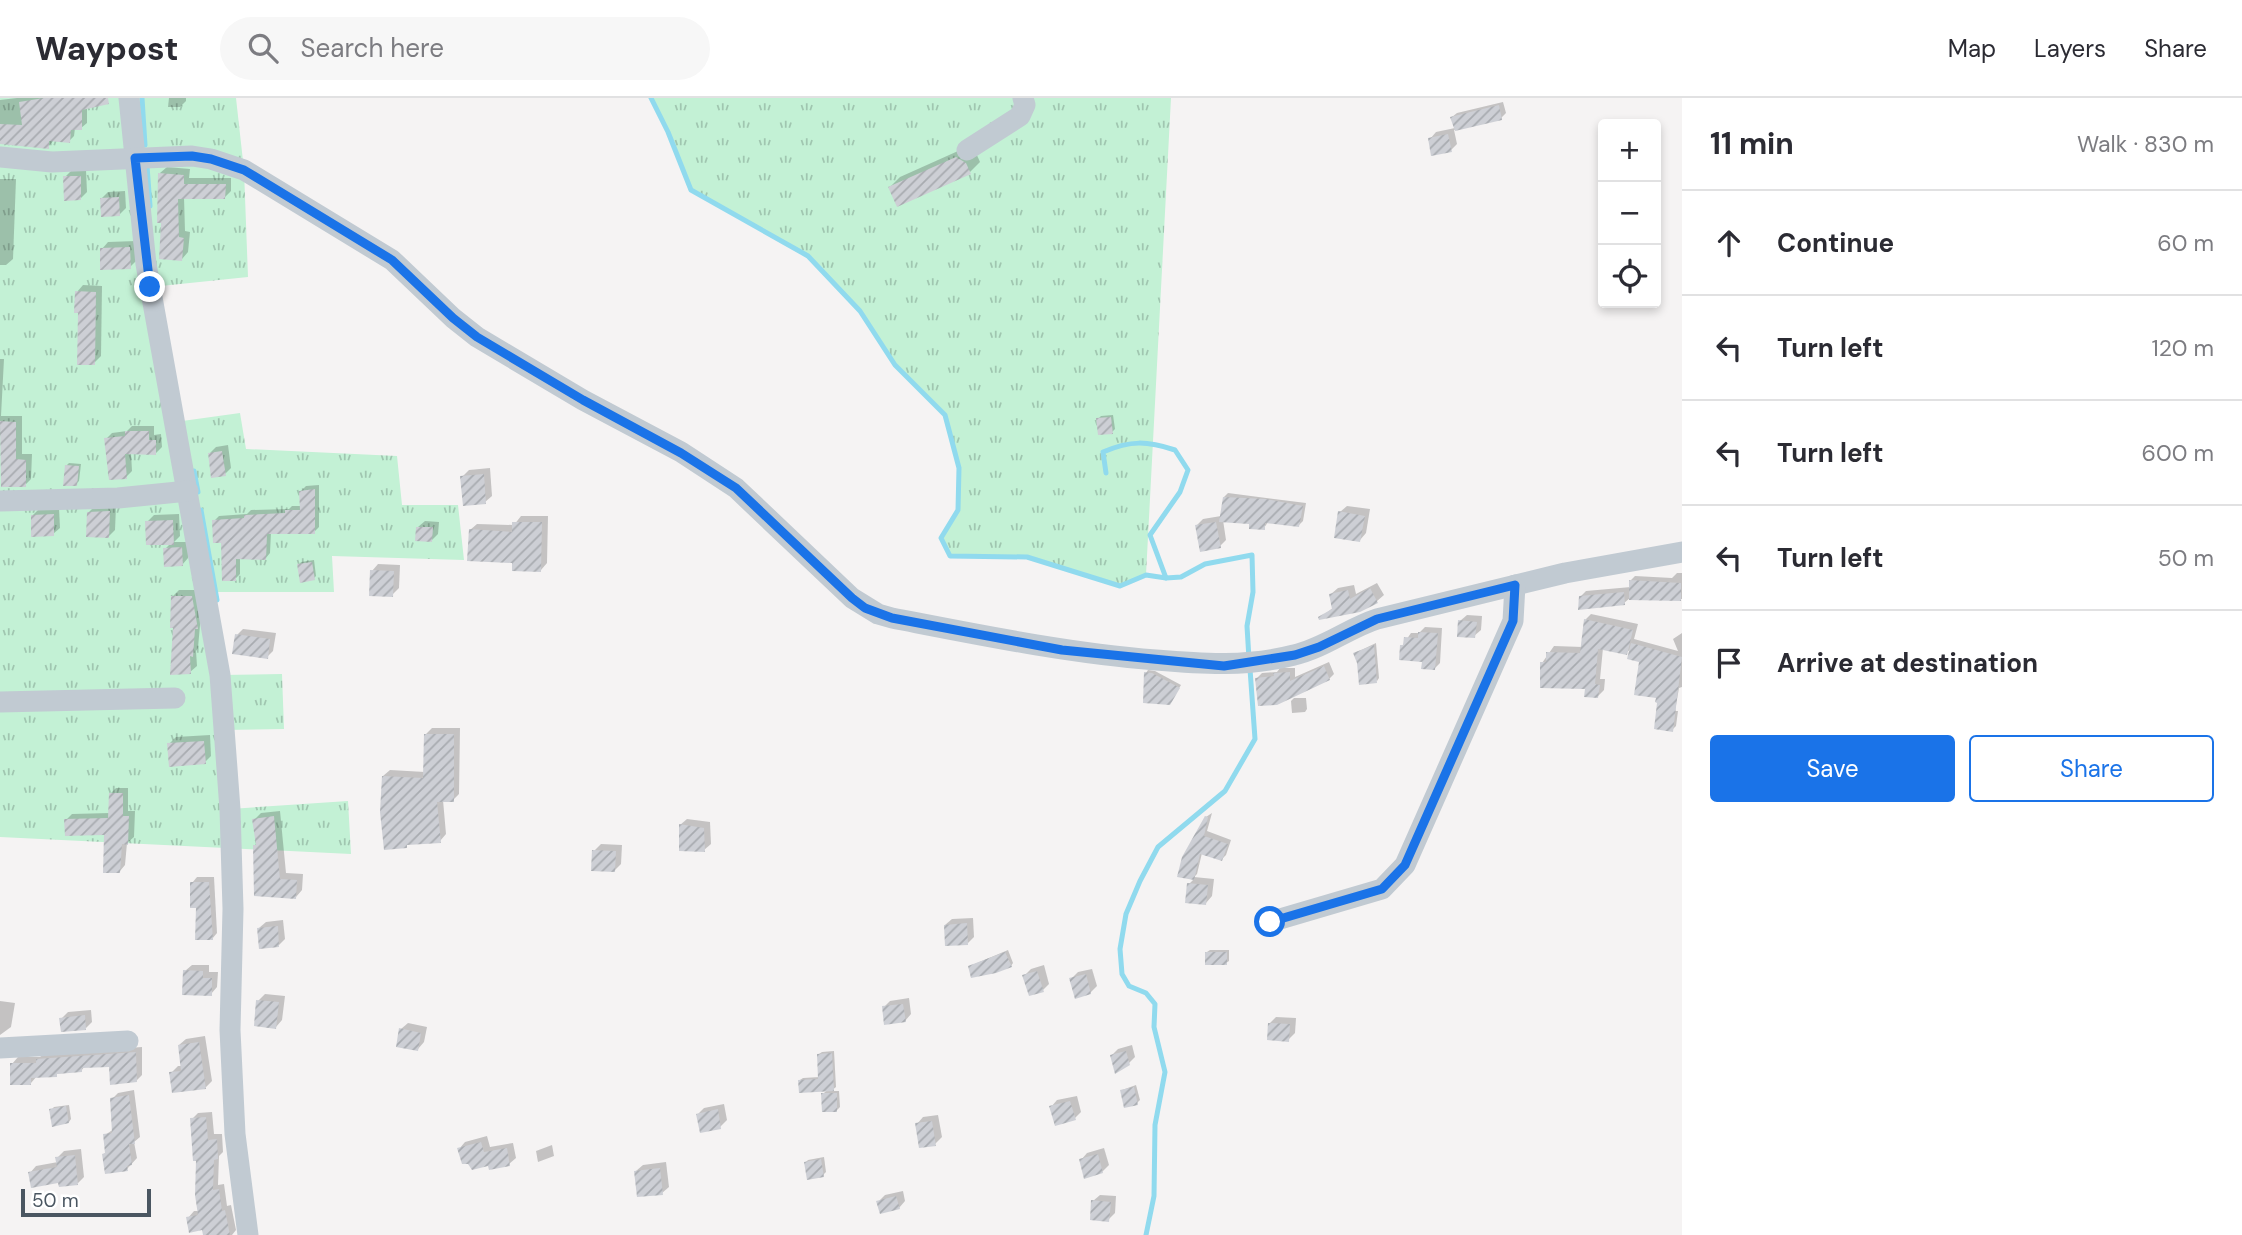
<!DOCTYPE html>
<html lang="en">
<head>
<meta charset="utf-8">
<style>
  :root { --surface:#fff; --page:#f7f7f7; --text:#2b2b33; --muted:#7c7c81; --line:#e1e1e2; --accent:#1a73e8 }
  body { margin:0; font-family:"DM Sans",sans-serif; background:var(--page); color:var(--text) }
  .controls { position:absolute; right:21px; top:21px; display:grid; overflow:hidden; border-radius:7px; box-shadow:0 4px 10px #0003 }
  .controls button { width:63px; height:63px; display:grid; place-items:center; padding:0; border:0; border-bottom:2px solid var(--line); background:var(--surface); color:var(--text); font:35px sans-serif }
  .scale { position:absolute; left:21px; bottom:18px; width:130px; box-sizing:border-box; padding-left:7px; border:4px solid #4a5661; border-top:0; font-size:19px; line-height:24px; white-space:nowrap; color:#4a5661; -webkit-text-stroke:5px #fff; paint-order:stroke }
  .stop { position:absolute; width:21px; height:21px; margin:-16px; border:5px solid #1a73e8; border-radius:50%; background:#fff }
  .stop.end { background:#1a73e8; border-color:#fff; box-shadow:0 2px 7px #0008 }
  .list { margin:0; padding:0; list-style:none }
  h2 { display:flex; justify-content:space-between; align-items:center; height:91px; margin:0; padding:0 28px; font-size:30px }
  h2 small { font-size:23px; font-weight:400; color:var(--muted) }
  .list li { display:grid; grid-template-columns:46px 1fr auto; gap:21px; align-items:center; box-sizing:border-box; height:105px; padding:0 28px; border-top:2px solid var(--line) }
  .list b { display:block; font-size:26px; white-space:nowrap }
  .list em { font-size:23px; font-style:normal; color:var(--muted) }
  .actions { display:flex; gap:14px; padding:21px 28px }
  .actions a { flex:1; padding:16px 0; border:2px solid var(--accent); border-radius:7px; text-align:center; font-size:24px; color:var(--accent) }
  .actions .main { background:var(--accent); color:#fff }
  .icon { flex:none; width:38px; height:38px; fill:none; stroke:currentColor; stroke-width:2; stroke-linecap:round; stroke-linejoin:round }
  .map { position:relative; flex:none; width:1682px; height:1137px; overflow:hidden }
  header { display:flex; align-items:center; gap:42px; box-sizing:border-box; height:98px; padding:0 35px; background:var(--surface); border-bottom:2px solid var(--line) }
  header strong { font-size:33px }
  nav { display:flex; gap:38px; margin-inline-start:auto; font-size:24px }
  .search { width:490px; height:63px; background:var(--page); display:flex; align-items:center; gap:18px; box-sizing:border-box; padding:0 24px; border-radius:38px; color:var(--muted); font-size:26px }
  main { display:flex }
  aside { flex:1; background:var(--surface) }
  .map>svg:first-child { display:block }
  .park { fill:url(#park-tufts) }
  .shadow { fill:#0003 }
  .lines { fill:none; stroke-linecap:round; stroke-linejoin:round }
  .stream { stroke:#90daee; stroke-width:5 }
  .building { fill:url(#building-hatch) }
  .street { stroke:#c1cad2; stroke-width:21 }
  .route { stroke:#1a73e8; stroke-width:9 }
</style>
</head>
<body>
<header>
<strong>Waypost</strong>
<div class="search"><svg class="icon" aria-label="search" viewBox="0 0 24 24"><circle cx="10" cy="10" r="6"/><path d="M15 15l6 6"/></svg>Search here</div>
<nav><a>Map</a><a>Layers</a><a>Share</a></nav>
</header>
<main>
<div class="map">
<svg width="1682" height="1137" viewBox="0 0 1682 1137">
  <defs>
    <pattern id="park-tufts" width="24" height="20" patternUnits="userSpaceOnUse" patternTransform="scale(1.75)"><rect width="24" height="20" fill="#c3f1d5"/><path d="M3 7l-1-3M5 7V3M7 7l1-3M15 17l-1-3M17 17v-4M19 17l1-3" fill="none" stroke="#a0c6b0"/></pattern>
    <pattern id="building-hatch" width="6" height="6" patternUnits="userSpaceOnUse" patternTransform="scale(1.75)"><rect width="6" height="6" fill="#cdcfd5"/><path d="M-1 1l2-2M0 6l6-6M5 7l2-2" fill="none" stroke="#a8abb0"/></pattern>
  </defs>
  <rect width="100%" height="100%" fill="#f5f3f3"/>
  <g class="park">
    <polygon points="0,0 236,0 244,72 248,179 151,189 175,324 240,315 246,351 397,358 402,407 458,407 464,462 332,458 334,494 207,494 220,577 282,576 284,631 224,632 230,711 348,703 351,756 0,739"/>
    <polygon points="651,0 1171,0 1146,477 1120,488 1027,459 950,458 941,440 958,412 959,370 945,317 895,267 860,213 808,159 691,92 668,34"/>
  </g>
  <g class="shadow">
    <polygon points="17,0 102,0 87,9 87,25 81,30 75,30 74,38 69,43 54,42 48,49 0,44 0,2"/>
    <polygon points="169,0 186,0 186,3 180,9 168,9"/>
    <polygon points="1503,4 1506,15 1501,20 1454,32 1457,46 1451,52 1430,41 1436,34 1455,30 1452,19 1457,15"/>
    <polygon points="967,49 976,55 980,64 970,74 890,89 900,79"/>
    <polygon points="167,69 190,71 189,80 231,80 231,93 225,99 184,99 185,133 190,134 188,154 182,161 163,123 160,75"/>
    <polygon points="72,72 86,72 87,94 80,101 65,79"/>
    <polygon points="0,81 16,81 13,161 6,167 0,167"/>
    <polygon points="125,93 126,110 119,117 102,100 108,94"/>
    <polygon points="136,143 137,162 130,169 102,151 108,144"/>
    <polygon points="83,187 102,188 101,258 94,265 79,213 77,194"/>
    <polygon points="0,261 4,261 1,318 22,318 22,356 32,356 31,381 25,387 3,339 0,338"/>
    <polygon points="1113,317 1115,331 1112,334 1098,321 1101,318"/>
    <polygon points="132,328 154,328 154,337 161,336 162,349 156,355 131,355 132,373 126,379 106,341 112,335 127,333"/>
    <polygon points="228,347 231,370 225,376 209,356 216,349"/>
    <polygon points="69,365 81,366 79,383 76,386 66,368"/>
    <polygon points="490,370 492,398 485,404 462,379 469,372"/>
    <polygon points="319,387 319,429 314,434 271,434 270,455 265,461 240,459 240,476 235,481 214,423 219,418 247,416 251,412 289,411 292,408 302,408 301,393 306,388"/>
    <polygon points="1228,395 1306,405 1303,423 1299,427 1268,424 1264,430 1251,424 1223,422 1226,442 1220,448 1196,428 1203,421 1221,418 1224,399"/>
    <polygon points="95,408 116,408 115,432 108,439 88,415"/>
    <polygon points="1347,408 1370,411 1366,435 1360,442 1340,414"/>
    <polygon points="59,410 60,430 53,436 32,418 39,411"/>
    <polygon points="179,416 180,438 174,444 188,444 188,460 182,467 165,451 171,445 147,424 154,417"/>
    <polygon points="521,418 548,418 547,465 541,472 513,464 470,432 477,426 514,427"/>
    <polygon points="425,423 439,424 438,436 431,443 418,429"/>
    <polygon points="314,462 316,478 314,480 299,467 301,464"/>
    <polygon points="378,466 400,467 399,490 392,497 372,473"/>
    <polygon points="1677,475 1682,475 1682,501 1630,500 1624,505 1580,499 1586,493 1631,489 1630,483 1635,478 1672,480"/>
    <polygon points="1377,485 1384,497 1377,503 1359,512 1320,520 1334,509 1331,496 1338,490 1354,487 1356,496"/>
    <polygon points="179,492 199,492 200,527 198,550 196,553 197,568 190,574 175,529 173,498"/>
    <polygon points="1591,516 1638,526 1634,541 1678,553 1673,541 1682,535 1682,589 1679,590 1675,613 1678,613 1676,628 1672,632 1641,563 1632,550 1626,555 1603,550 1600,581 1605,581 1604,592 1598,598 1587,589 1542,565 1554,548 1583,549 1585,522"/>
    <polygon points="1467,517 1482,518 1481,532 1474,538 1460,523"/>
    <polygon points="1425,529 1442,530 1440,565 1435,570 1402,548 1411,535 1419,535"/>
    <polygon points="243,531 276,535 273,553 267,559 237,537"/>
    <polygon points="1376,545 1379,580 1377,583 1355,555"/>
    <polygon points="1329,564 1334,576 1329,581 1277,605 1257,580 1262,575 1277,574 1280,570 1295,570 1295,579"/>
    <polygon points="1148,572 1155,573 1181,587 1172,602 1146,575"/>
    <polygon points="1294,600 1306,600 1307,611 1305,614 1292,615 1291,603"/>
    <polygon points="432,630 460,630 459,696 453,702 443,702 446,736 440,743 409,745 406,748 383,678 390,672 425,674 426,636"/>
    <polygon points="210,637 211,658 205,664 169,646 176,639"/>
    <polygon points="116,690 128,690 128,713 135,713 134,739 127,745 125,767 120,773 106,735 66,722 72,716 110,715 110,696"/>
    <polygon points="280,713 286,775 303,776 302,792 296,799 255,797 255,747 257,745 254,722 261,715"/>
    <polygon points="1212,715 1207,733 1231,742 1226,757 1222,761 1202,755 1197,776 1194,779 1214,781 1212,798 1206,805 1187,803 1189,786 1194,781 1179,777 1183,759 1206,719"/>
    <polygon points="687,721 710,724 711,746 704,752 680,727"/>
    <polygon points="601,746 622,747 621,766 614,773 594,753"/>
    <polygon points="197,779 214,779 217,835 212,841 197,808 192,785"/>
    <polygon points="973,820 974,839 968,845 945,827 952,821"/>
    <polygon points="283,822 285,841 278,848 259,830 266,824"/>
    <polygon points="1008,852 1013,865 1011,868 970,868"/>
    <polygon points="1210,852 1229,852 1229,863 1226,865 1207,854"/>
    <polygon points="192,867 209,867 209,874 218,874 217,889 211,896 185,873"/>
    <polygon points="1044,867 1049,886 1043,892 1024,878 1031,871"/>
    <polygon points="1092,871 1097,888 1090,895 1071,881 1078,874"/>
    <polygon points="265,896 285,898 282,922 276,929 258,903"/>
    <polygon points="909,900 911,916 905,923 884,909 890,903"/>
    <polygon points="0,903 15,905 11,929 0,937"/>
    <polygon points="91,912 92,924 86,930 61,921 68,914"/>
    <polygon points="1276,919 1296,920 1295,935 1288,942 1270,925"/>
    <polygon points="408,925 427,929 424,944 418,951 401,931"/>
    <polygon points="205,938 212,983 205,990 171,975 178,968 182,968 179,947 186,941"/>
    <polygon points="1132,947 1135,959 1129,965 1112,957 1118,951"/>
    <polygon points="142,949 142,977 136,983 111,967 85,968 81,973 37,978 31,985 12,966 18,959 40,959 44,956"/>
    <polygon points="834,953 836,989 831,993 839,993 840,1009 837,1012 823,996 827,992 800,982 803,980 820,979 819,956 822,954"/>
    <polygon points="1136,987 1140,1002 1137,1005 1122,992"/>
    <polygon points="134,992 140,1039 134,1044 137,1060 127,1071 104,1056 106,1054 105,1037 114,1031 112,1001 118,995"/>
    <polygon points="1077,998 1081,1014 1075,1020 1051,1009 1057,1002"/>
    <polygon points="724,1006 727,1022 720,1029 698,1016 704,1010"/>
    <polygon points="69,1007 71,1021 69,1024 51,1012 54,1009"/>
    <polygon points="212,1014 214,1036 222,1036 223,1054 219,1058 218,1087 224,1086 227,1108 231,1107 236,1132 232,1137 205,1137 204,1130 188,1120 194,1113 199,1113 198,1061 192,1021 198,1015"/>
    <polygon points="938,1017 942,1039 935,1046 917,1026 923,1019"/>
    <polygon points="487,1038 490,1049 513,1045 516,1060 509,1066 490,1065 459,1051 465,1044"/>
    <polygon points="552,1047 554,1058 538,1064 536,1053"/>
    <polygon points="1104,1050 1109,1067 1102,1074 1081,1062 1087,1055"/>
    <polygon points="81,1051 84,1079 78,1085 30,1075 36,1068 58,1064 57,1060 64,1053"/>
    <polygon points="824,1059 826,1074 823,1077 805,1065 808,1062"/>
    <polygon points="666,1064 669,1089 662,1095 636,1073 643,1067"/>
    <polygon points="903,1093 905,1103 899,1110 878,1104 885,1097"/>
    <polygon points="1100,1097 1116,1098 1115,1115 1108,1122 1093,1103"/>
  </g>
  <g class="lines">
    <g class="stream">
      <polyline points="142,0 145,47"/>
      <polyline points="651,0 668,34 691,92 808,158 860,213 895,267 945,317 959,370 958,412 941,440 950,458 1027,459 1120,488 1146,477 1166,480"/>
      <polyline points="147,68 150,108"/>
      <polyline points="194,373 198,394"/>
      <path d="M 1106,375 L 1103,354 C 1131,342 1147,343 1175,352 L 1188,372 L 1180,394 L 1150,437 L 1166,480 L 1181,479 L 1205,466 L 1252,457 L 1253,494 L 1247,528 L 1249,561"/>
      <polyline points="201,412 217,502"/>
      <polyline points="1146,1137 1154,1098 1155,1027 1165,974 1154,929 1155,906 1146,895 1129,888 1122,876 1120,851 1126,816 1140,783 1158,749 1225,693 1255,641 1250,571"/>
    </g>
  </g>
  <g class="building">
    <polygon points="44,0 108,0 109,6 82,12 82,32 71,32 70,45 49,43 49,51 0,46 0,26 22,27 19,4"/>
    <polygon points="1499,7 1502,22 1455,33 1450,19"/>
    <polygon points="1448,36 1452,54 1431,58 1428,40"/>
    <polygon points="956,59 966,65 971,76 897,109 888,89"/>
    <polygon points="158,75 184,77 184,86 226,86 225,101 178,101 179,139 184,140 182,163 159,161 161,125 157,125"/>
    <polygon points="63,78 81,78 81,102 64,103"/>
    <polygon points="119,99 120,118 101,119 100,100"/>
    <polygon points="130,149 131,171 100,172 100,150"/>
    <polygon points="75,193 96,194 95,267 77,267 78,215 74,215"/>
    <polygon points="1111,319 1113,336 1098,337 1096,320"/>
    <polygon points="0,323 16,324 16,361 26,362 26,389 1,389"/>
    <polygon points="125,333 149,333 149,342 156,342 156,357 125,356 127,381 109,382 104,340 125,338"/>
    <polygon points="222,353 226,378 211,380 208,355"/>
    <polygon points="65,367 79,368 77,388 63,388"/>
    <polygon points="484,376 486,406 463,408 460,378"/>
    <polygon points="315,391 315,436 267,436 266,462 236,461 236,483 222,483 221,445 213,445 212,422 244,420 244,417 285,415 285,412 300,412 299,393"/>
    <polygon points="1223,399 1266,401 1303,408 1299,429 1265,425 1265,432 1249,431 1249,426 1219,424"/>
    <polygon points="110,413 109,440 86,439 87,414"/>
    <polygon points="1338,413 1365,418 1360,444 1334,440"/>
    <polygon points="54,416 54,438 31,439 31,417"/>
    <polygon points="173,422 174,447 146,447 145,423"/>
    <polygon points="512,424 542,424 541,474 512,473 512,465 467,463 469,431 512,434"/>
    <polygon points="1216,424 1221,450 1200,454 1195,427"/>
    <polygon points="416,429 433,429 432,444 415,443"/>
    <polygon points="182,449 183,468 164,469 163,450"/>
    <polygon points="312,464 315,482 300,485 297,466"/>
    <polygon points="370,472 394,473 393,499 369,498"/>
    <polygon points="1629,482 1681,485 1681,503 1629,502"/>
    <polygon points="1370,490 1378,505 1360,514 1319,522 1318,519 1332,511 1329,496 1348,492 1350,501"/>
    <polygon points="1624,494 1625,507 1578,512 1579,498"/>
    <polygon points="171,498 192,498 198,531 195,531 193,559 190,558 191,576 170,577 173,530 170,530"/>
    <polygon points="1584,521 1633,532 1627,557 1598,551 1595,586 1600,587 1598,600 1584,599 1585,591 1540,590 1540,564 1546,564 1546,554 1580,555"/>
    <polygon points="1458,522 1477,524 1475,540 1457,539"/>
    <polygon points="1418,534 1438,535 1435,572 1421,571 1422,564 1399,562 1400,547 1403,547 1404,539 1418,540"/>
    <polygon points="235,536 270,541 268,561 232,556"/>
    <polygon points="1631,545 1682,559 1673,634 1654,631 1657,605 1655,604 1656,600 1634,597 1639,564 1627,561"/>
    <polygon points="1374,547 1377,585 1359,587 1357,565 1353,555"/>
    <polygon points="1324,568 1330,582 1277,607 1258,608 1255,580 1274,578 1273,575 1290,574 1290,583"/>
    <polygon points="1144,574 1152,575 1180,590 1170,607 1143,605"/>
    <polygon points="424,636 454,636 454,704 437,704 441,745 407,747 407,750 384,752 380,714 382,678 423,680"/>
    <polygon points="204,643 206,666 169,669 167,645"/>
    <polygon points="109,695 123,695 123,718 129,718 128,747 122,746 120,775 103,775 104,737 65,738 64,721 108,720"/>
    <polygon points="274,718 280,781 297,782 296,801 254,798 253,747 256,747 252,721"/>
    <polygon points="1205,718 1208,719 1204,738 1228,746 1222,763 1200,756 1194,782 1177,779 1182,759"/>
    <polygon points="679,726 704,730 705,754 679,753"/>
    <polygon points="592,752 616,753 615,774 591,773"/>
    <polygon points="190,784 209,784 213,842 195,842 196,810 190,810"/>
    <polygon points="1187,785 1208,787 1206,807 1185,805"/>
    <polygon points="967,825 968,847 945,848 944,827"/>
    <polygon points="278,828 279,849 259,851 257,830"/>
    <polygon points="1005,854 1012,869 996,875 971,880 968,868"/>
    <rect x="1205" y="854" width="22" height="13"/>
    <polygon points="183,872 203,873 203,880 212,880 212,898 182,897"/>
    <polygon points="1037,873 1044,894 1029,898 1022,877"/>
    <polygon points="1086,876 1091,896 1075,901 1069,880"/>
    <polygon points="256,902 279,904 276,931 254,928"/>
    <polygon points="903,906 906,924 884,927 882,908"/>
    <polygon points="85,917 86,932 61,934 59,920"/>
    <polygon points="1268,925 1290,926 1289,944 1267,942"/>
    <polygon points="399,930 421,935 418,953 396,949"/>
    <polygon points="199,944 206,991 172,995 169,974 181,973 178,947"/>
    <polygon points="1126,953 1130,967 1115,976 1110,957"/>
    <polygon points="136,954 137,984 110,987 109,969 82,970 82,974 57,976 57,979 31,980 31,987 10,987 10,965 36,965 36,961"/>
    <polygon points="832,955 834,993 799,995 798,982 818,981 817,956"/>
    <polygon points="1134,989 1138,1007 1124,1010 1120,992"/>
    <polygon points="821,995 837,995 837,1014 822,1014"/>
    <polygon points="129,997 135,1046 129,1046 132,1067 127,1068 128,1073 105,1076 102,1056 105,1055 103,1036 112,1035 110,1000"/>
    <polygon points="1070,1003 1076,1022 1055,1028 1049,1008"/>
    <polygon points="66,1008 69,1025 52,1029 49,1011"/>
    <polygon points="718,1011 721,1031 700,1035 696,1016"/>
    <polygon points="206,1019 208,1042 217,1041 218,1061 214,1062 213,1092 219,1091 222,1113 225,1112 230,1137 203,1137 202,1132 189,1135 186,1119 198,1117 195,1097 196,1063 193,1063 190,1020"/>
    <polygon points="932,1023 936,1048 919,1050 915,1025"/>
    <polygon points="481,1044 484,1054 507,1050 510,1068 489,1072 488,1068 472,1072 468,1066 462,1066 457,1050"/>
    <polygon points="1098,1056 1103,1075 1084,1081 1079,1061"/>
    <polygon points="75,1057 78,1087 59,1089 58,1085 31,1090 28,1074 57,1069 55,1059"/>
    <polygon points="821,1061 824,1079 807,1082 804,1064"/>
    <polygon points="660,1070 663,1097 637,1099 634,1073"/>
    <polygon points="896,1098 900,1111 880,1116 876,1103"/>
    <polygon points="1091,1102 1111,1104 1109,1124 1090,1122"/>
  </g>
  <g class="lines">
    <g class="street">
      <polyline points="129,0 146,166 220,577 230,711 233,811 230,932 235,1036 248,1137"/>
      <polyline points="967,52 1020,18 1025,7 1023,0"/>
      <path d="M 0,59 L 52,64 L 192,58 L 211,61 L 244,72 L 392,162 L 453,220 L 477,239 L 583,302 L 681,354 L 736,390 L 852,500 L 878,516 L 892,520 C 980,537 1067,555 1156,562 C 1203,566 1248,569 1294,557 C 1324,550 1349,530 1377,521 L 1565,475 L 1682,454"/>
      <polyline points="0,403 118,400 188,393"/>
      <polyline points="0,604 175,600"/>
      <polyline points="1270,824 1382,791 1405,767 1513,523 1515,487"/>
      <polyline points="0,950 128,943"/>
    </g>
  </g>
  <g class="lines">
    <polyline class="route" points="150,189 135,60 192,58 211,61 244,72 392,162 453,220 477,239 583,302 681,355 736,390 852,500 865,510 892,520 1062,552 1224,568 1295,557 1319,549 1377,521 1515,487 1513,523 1405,767 1382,791 1270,824"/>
  </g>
</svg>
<div class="controls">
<button>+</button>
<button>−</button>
<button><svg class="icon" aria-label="locate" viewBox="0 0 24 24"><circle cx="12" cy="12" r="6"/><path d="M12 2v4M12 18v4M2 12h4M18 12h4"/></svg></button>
</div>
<div class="scale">50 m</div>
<div class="stop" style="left:1270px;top:824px"></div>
<div class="stop end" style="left:150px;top:189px"></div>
</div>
<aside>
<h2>11 min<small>Walk · 830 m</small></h2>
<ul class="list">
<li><svg class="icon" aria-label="ahead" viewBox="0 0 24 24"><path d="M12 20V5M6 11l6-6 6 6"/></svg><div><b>Continue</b></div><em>60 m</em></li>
<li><svg class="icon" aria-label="left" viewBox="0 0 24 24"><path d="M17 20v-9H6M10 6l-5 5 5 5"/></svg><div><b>Turn left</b></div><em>120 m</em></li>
<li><svg class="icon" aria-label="left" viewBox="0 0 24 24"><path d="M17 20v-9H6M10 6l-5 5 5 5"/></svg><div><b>Turn left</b></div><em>600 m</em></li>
<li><svg class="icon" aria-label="left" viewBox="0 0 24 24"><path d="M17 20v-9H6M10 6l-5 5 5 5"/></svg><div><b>Turn left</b></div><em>50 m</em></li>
<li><svg class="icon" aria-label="arrive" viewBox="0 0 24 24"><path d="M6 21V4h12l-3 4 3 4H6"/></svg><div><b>Arrive at destination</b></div></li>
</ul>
<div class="actions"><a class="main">Save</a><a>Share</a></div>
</aside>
</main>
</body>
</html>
